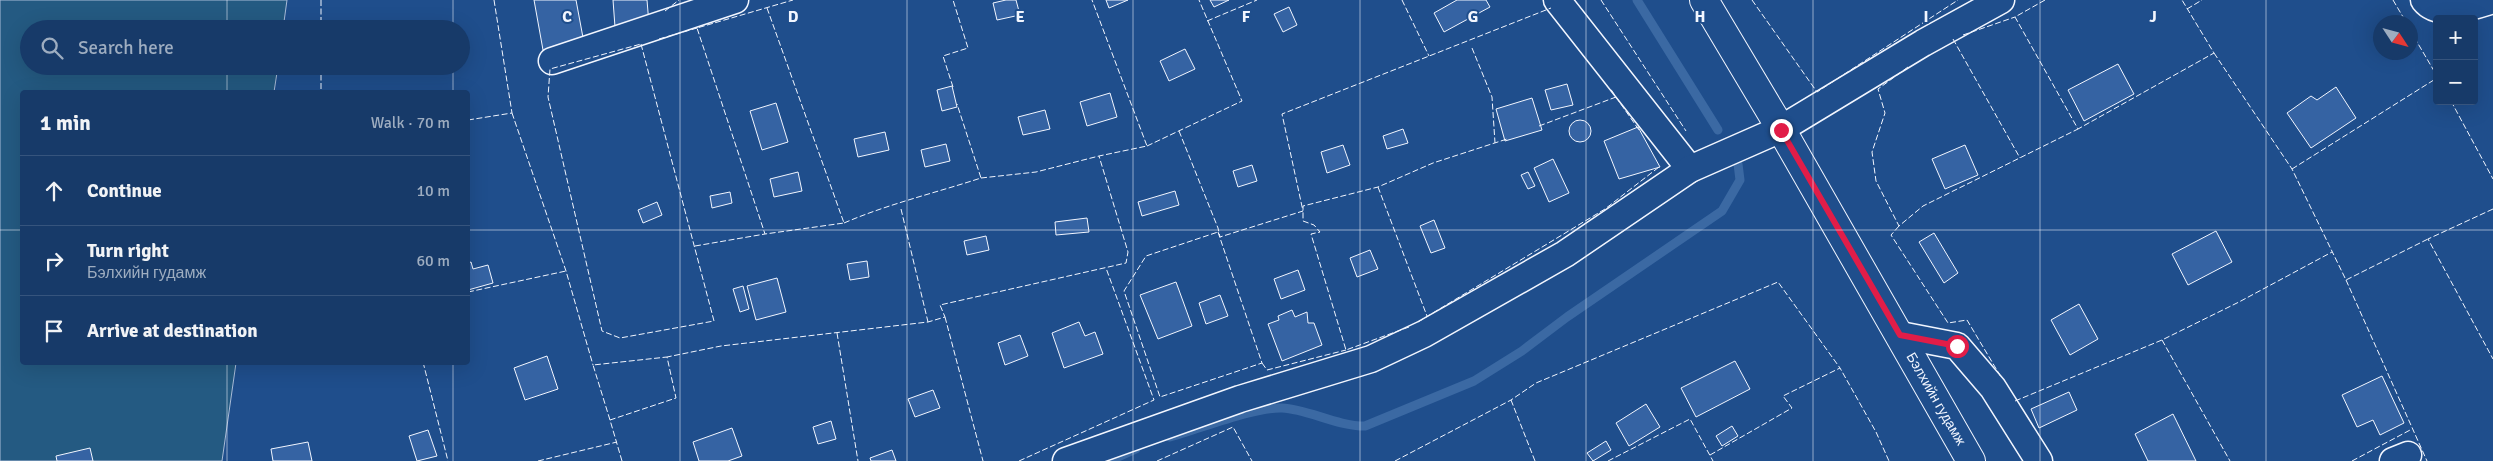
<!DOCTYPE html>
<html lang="en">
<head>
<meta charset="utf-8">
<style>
  :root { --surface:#173a69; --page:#20416f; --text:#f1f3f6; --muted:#9eadc0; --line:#36547d }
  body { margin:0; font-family:Signika,sans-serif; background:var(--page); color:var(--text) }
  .controls { position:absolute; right:15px; top:15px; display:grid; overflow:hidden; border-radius:5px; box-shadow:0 5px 20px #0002 }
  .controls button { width:45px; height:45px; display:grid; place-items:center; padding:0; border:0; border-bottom:1px solid var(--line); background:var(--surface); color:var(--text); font:25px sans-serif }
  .compass { position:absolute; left:2373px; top:15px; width:45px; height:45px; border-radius:50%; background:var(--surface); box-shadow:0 5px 20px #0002; rotate:126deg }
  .stop { position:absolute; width:15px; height:15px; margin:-11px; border:4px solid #e11d48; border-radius:50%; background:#fff }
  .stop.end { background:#e11d48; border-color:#fff; box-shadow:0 1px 5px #0008 }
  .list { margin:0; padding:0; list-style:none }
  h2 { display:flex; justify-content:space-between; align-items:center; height:65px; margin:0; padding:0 20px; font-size:21px }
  h2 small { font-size:16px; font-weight:400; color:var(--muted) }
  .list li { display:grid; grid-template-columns:32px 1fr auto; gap:15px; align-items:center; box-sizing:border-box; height:70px; padding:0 20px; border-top:1px solid var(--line) }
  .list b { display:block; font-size:19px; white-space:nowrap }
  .list p { margin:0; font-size:16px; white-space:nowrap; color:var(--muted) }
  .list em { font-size:16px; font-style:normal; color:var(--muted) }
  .icon { flex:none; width:28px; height:28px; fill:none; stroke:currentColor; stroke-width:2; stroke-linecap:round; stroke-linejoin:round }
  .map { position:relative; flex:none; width:2493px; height:461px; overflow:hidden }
  .search { position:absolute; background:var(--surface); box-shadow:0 5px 20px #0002; left:20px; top:20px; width:450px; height:55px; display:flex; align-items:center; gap:12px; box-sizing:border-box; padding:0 18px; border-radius:28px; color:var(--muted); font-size:19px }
  .panel { position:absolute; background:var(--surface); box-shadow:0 5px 20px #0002; left:20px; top:90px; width:450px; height:275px; border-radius:5px }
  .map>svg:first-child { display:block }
  .green { fill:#245a82; stroke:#a8bbd7 }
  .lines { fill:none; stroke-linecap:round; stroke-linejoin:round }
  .stream { stroke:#3b69a3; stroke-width:9 }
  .building { fill:#3563a3; stroke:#f2f6ff }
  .street-casing { stroke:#f2f6ff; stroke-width:29 }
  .secondary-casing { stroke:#f2f6ff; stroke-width:30 }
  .street { stroke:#1f4e8c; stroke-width:26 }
  .secondary { stroke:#1f4e8c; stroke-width:28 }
  .fence { stroke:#f2f6ff; stroke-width:1; stroke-dasharray:6 2.5; stroke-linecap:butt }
  .route { stroke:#e11d48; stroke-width:6 }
  .grid { fill:none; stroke:#f2f6ff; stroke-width:1; stroke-opacity:0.55 }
  .labels { text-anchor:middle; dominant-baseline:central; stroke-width:4; stroke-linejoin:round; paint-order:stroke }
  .street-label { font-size:14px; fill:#f2f6ff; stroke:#1f4e8c }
  .grid-label { font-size:16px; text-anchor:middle; font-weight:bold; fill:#f2f6ff; stroke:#1f4e8c; stroke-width:4; stroke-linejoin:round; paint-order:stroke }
</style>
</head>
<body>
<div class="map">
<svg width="2493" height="461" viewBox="0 0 2493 461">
  <rect width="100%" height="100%" fill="#1f4e8c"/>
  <polygon class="green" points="0,0 287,0 283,29 29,29 29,66 278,66 274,92 22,92 22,362 236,363 222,461 0,461"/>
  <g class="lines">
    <g class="stream">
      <polyline points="1637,0 1718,130"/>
      <path d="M 1170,437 C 1200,429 1253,407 1282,408 C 1308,409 1336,426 1365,426 L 1474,381 L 1522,351 L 1567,317 L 1722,211 L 1740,180 L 1738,164"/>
      <polyline points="1109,461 1136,449"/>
    </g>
  </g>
  <g class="building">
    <polygon points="534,0 576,0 584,43 543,50"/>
    <polygon points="613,0 647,0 649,24 615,27"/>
    <polygon points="1006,0 1016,0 1020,15 997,20 993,3"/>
    <polygon points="1106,0 1128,0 1109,8"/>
    <polygon points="1210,0 1229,0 1214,7"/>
    <polygon points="1457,0 1486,0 1490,7 1444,32 1434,13"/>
    <polygon points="1289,7 1297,25 1283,32 1274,14"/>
    <polygon points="1185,49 1195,69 1169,81 1160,61"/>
    <polygon points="2118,64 2134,94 2084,121 2068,90"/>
    <polygon points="1567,84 1573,105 1551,110 1545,90"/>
    <polygon points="952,86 957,107 942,111 937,90"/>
    <polygon points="2336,87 2356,118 2311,148 2287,113 2311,96 2317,100"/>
    <polygon points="1110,93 1117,117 1087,126 1080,102"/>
    <polygon points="1532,98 1542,130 1505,141 1496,109"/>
    <polygon points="776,103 788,142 762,150 750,111"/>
    <polygon points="1045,110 1050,129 1023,135 1018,117"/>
    <circle cx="1580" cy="131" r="11"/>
    <polygon points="1638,127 1660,167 1619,179 1604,141"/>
    <polygon points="1403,129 1408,143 1387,149 1383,136"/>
    <polygon points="885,132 889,150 858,157 854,139"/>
    <polygon points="946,144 950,161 925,167 921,150"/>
    <polygon points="1343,145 1350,165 1327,173 1321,152"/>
    <polygon points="1965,145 1978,175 1945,189 1932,159"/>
    <polygon points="1553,159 1569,193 1549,202 1534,168"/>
    <polygon points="1252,165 1257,181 1238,187 1233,171"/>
    <polygon points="798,172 802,191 774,197 770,179"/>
    <polygon points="1528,172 1535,186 1528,189 1521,175"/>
    <polygon points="1175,191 1179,205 1142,216 1138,202"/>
    <polygon points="730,192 732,203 712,208 710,196"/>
    <polygon points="657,202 662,215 643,223 638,210"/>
    <polygon points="1087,218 1089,232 1056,235 1055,222"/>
    <polygon points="1434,220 1445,248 1431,253 1420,226"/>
    <polygon points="2216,231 2232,262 2188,285 2172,254"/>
    <polygon points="1934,233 1958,273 1944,283 1919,242"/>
    <polygon points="986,236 989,250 967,255 964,241"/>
    <polygon points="1370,250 1378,269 1357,277 1350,258"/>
    <polygon points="867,261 869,277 850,280 847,264"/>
    <polygon points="471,262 473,269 488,265 493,283 468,290 468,263"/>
    <polygon points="1298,270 1305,290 1281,299 1274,279"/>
    <polygon points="777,278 786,312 756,320 747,286"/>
    <polygon points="1176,282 1192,326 1158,339 1140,295"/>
    <polygon points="743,286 749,309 740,312 733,289"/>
    <polygon points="1220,295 1228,316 1206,324 1199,303"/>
    <polygon points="2079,304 2098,339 2070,355 2051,320"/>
    <polygon points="1292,310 1295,317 1307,312 1308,323 1314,323 1322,345 1282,361 1268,324 1279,320 1278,316"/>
    <polygon points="1079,322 1085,336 1095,332 1103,354 1064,368 1052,333"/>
    <polygon points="1020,335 1028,356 1005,365 998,343"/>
    <polygon points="547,356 558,389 525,400 514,368"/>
    <polygon points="1735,361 1750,389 1696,417 1681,388"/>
    <polygon points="2382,376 2404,423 2380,435 2373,420 2357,427 2342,395"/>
    <polygon points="933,390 940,408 915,417 908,399"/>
    <polygon points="2069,392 2077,410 2039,428 2031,409"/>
    <polygon points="1646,404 1660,427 1629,446 1616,423"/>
    <polygon points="2173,414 2196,461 2148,461 2135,434"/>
    <polygon points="831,421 836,439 818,444 813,427"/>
    <polygon points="1732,426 1738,436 1722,446 1716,436"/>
    <polygon points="732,428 742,456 728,461 699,461 693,442"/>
    <polygon points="428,430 437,456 417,461 409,436"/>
    <polygon points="1606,441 1611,450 1593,461 1587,453"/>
    <polygon points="308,442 312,461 273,461 271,449"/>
    <polygon points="90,448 93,461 57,461 56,456"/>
    <polygon points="892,450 896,461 871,461 870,458"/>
  </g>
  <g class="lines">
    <g class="street-casing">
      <g id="street">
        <polyline points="1557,0 1690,169"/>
        <path d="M 2424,0 C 2439,19 2474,6 2493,0"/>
        <polyline points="552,61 735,0"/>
        <polyline points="1900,335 1957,346 1993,388 2039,461"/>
        <polyline points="1066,461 1240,399 1371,359 1424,334 1565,254 1690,169 1781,129 1923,43 2001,0"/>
        <polyline points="2393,461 2408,455"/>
      </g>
    </g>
    <g class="secondary-casing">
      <polyline id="secondary" points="1704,0 1781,129 1971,461"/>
    </g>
    <use href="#street" class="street"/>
    <use href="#secondary" class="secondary"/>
    <g class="fence">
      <polyline points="321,0 321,29"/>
      <polyline points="1402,0 1429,56"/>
      <polyline points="1601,0 1686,131"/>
      <polyline points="1752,0 1817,92 1958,0"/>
      <polyline points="2045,0 2015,17 2078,129 2214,53 2182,0"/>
      <polyline points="2393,0 2406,22"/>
      <polyline points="767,8 844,223 765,234 697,28 793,0"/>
      <polyline points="2187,9 2202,0"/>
      <polyline points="665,11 679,0"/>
      <polyline points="1207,21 1257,0"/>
      <polyline points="2410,30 2437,76"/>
      <polyline points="1963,35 2015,17"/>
      <polyline points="659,39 697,28"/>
      <polyline points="1953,39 2020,158"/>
      <polygon points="641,44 714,321 620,338 602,331 548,97 550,69"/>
      <polyline points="1472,48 1492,97 1495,143"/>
      <polyline points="2214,53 2292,169 2346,280 2428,239"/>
      <polyline points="321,66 321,92"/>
      <polyline points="1908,67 1878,89 1885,113 1872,152 1876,181 1899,226 1923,206 2078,129"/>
      <polyline points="953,87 943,56 968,48 953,0"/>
      <polyline points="1616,97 1639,130"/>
      <polyline points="2451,101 2493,179"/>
      <polyline points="512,113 566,271 593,365"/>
      <polyline points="468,120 512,113 494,0"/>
      <polyline points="1539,126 1616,97 1610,88"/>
      <polyline points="1179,131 1218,228 1220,237 1303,211 1282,114 1551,8"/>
      <polyline points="1147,146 1242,101 1199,0"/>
      <polyline points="2292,169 2437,78"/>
      <polyline points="981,178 1036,172 1099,156 1147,146 1092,0"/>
      <polyline points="1378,187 1427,316"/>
      <polyline points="901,209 928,322"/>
      <polyline points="2493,209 2428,239 2493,359"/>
      <path d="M 844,223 C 888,204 935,193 981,178 L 957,104"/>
      <polyline points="1899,226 1891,235 1948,323 1967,320 2001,377"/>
      <polygon points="1218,232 1262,363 1160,397 1124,291 1146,256"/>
      <polyline points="695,246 765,234"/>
      <polyline points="2346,280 2427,461"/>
      <polyline points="468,292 566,271"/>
      <polyline points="945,317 983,461"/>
      <polyline points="1418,322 1605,209 1659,167"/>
      <polyline points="1409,327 1346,350 1311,234 1320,232 1314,225 1303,221 1303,206 1378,187 1433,163 1507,139"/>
      <polyline points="837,333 858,461"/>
      <polyline points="2162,340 2230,461"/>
      <polyline points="423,362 448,461"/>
      <polyline points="1262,363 1267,370 1346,350"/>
      <polyline points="1511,400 1535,461"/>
      <polyline points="2015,401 2162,340 2239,302 2332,252"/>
      <polyline points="610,420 593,365 667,357"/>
      <polyline points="1710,455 1792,408 1783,396 1840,368 1876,432 1889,461"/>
      <polyline points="538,461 617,442"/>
      <polyline points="622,461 610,420 676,398 667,357 721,346 928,322 945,317 940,305 1126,263 1128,252 1099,156"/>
      <polyline points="1019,461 1154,400 1106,268"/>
      <polyline points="1157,461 1233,427 1252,461"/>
      <polyline points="1395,461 1511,400 1536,383 1778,282 1840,368"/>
      <polyline points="1608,461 1690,419 1713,461"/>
      <polyline points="2352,461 2412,429"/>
    </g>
  </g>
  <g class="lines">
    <polyline class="route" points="1781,130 1900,335 1957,346"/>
  </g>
  <path class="grid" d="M 227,0 L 227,29M 453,0 L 453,29M 680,0 L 680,461M 907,0 L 907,461M 1133,0 L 1133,461M 1360,0 L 1360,461M 1586,0 L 1586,461M 1813,0 L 1813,461M 2040,0 L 2040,461M 2266,0 L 2266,461M 227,66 L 227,92M 453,66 L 453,92M 0,230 L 22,230M 468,230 L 2493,230M 227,362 L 227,461M 453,362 L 453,461"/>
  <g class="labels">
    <g class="street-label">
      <text transform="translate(1936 399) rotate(60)">Бэлхийн гудамж</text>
    </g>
  </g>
  <g class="grid-label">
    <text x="567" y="22">C</text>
    <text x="793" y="22">D</text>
    <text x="1020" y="22">E</text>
    <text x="1246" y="22">F</text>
    <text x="1473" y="22">G</text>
    <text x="1700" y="22">H</text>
    <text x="1926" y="22">I</text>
    <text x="2153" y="22">J</text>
  </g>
</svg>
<div class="controls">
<button>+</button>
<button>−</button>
</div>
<svg class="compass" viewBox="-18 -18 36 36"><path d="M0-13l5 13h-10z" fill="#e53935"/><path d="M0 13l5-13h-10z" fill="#9eadc0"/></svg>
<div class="stop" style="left:1957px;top:346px"></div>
<div class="stop end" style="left:1781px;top:130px"></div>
<div class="search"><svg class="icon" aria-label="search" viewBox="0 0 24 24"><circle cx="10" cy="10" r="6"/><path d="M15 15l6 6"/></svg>Search here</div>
<section class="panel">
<h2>1 min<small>Walk · 70 m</small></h2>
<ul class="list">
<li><svg class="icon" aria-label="ahead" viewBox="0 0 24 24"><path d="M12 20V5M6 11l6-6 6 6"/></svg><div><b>Continue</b></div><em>10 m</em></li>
<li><svg class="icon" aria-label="right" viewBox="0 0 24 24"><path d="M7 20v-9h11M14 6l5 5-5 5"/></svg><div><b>Turn right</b><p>Бэлхийн гудамж</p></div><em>60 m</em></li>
<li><svg class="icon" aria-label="arrive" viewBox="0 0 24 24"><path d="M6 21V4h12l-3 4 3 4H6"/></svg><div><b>Arrive at destination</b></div></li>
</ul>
</section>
</div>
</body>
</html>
